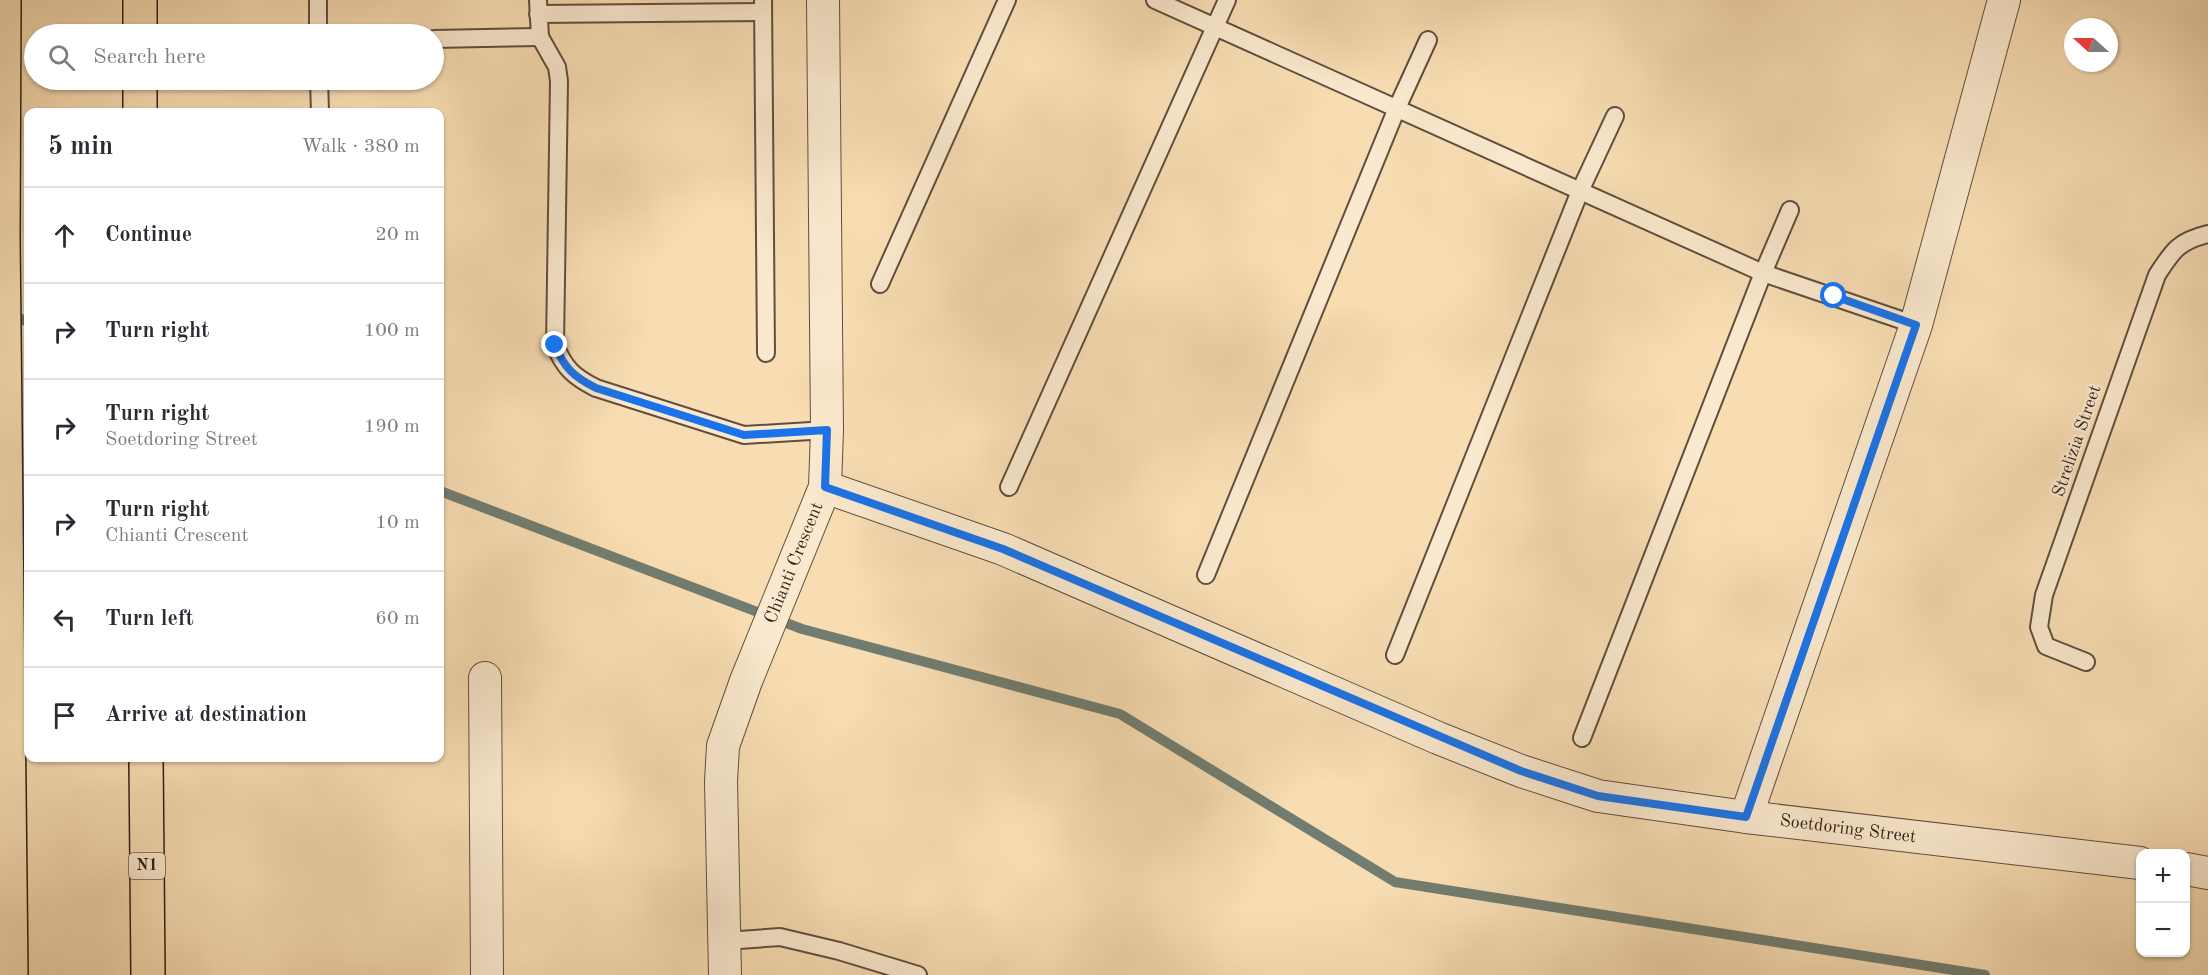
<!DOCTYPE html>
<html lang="en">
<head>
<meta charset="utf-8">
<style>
  :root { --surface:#fff; --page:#f2f2f3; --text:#2b2b33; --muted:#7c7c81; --line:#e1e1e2 }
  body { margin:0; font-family:"Old Standard TT",serif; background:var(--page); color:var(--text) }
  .controls { position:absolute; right:18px; bottom:18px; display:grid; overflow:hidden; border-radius:12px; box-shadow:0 2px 4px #0004 }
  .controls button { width:54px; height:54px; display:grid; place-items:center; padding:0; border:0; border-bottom:2px solid var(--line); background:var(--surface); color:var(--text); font:30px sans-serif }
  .compass { position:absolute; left:2064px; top:18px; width:54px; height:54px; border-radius:50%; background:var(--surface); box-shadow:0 2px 4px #0004; rotate:291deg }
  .stop { position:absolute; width:18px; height:18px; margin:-14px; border:4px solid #1a73e8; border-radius:50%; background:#fff }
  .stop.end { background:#1a73e8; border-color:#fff; box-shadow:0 2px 6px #0008 }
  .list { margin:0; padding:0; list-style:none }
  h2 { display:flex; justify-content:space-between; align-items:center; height:78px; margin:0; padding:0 24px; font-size:26px }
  h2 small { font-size:20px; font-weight:400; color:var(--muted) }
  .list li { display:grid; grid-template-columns:39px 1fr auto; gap:18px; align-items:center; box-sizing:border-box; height:96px; padding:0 24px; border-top:2px solid var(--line) }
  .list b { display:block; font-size:22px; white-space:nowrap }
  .list p { margin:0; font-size:20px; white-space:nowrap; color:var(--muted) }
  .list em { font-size:20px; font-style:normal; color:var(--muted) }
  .icon { flex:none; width:33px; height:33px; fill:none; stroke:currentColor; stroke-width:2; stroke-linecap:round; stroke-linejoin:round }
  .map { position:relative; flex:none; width:2208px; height:975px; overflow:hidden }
  .search { position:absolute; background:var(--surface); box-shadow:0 2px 4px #0004; left:24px; top:24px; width:420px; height:66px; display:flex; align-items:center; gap:15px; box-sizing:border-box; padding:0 21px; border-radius:33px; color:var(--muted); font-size:22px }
  .panel { position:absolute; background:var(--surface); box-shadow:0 2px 4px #0004; left:24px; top:108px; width:420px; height:654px; border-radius:12px }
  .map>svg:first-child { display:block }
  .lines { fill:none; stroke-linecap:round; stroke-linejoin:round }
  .stream { stroke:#717d70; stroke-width:10 }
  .service-casing { stroke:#614e3e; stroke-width:20 }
  .minor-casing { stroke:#614e3e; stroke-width:34 }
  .motorway-casing { stroke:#2f1e17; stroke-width:36 }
  .service { stroke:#fae9ce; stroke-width:16 }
  .minor { stroke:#fae9ce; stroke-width:32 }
  .motorway { stroke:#f8ddb3; stroke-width:33 }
  .route { stroke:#1a73e8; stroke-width:8 }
  .labels { text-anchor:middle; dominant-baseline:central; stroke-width:5; stroke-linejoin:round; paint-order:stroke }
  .shield { fill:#fae9ce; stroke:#6c5b4e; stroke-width:1.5 }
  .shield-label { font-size:16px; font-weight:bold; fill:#2f1e17 }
  .street-label { font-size:18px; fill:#2f1e17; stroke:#fae9ce }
</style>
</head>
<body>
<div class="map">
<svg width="2208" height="975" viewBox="0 0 2208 975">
  <rect width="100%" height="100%" fill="#f8ddb3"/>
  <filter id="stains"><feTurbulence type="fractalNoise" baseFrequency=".00333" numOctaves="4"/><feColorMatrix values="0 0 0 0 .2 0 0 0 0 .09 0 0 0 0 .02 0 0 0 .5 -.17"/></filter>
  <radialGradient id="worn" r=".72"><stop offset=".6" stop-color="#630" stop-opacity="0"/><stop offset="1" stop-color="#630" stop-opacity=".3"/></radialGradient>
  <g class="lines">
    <g class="stream">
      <polyline points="10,314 28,322"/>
      <polyline points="440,491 802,629 1120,714 1395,882 1985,975"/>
    </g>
    <g class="service-casing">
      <g id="service">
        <polyline points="318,0 318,34"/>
        <path d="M 538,0 L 540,37 L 557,67 L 559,81 L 555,345 C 564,368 574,377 596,388 L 744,435 L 827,430"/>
        <polyline points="763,0 766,353"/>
        <polyline points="1155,0 1763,273 1916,325"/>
        <polyline points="538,14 763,12"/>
        <polyline points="434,39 540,37"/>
        <polyline points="319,80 320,112"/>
        <polyline points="880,284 1007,0"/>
        <polyline points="1009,487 1227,0"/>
        <polyline points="1206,575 1397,108 1428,40"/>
        <polyline points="1395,655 1580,191 1615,116"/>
        <path d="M 2086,662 L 2046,646 L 2039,627 L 2044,595 L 2157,275 C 2173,250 2179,241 2208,234"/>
        <polyline points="1582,738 1763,273 1790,210"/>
        <polyline points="725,941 780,937 839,951 918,975"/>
      </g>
    </g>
    <g class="minor-casing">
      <g id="minor">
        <polyline points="825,487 1003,549 1438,738 1521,771 1598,796 1746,817 2140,863"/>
        <polyline points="485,678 487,975"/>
        <polyline points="1746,817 1916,325 2004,0"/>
        <polyline points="2186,869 2208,873"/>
        <polyline points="725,975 721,781 723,746 746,681 825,487 827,430 823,0"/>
      </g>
    </g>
    <g class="motorway-casing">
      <g id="motorway">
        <polyline points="4,0 3,239 11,975"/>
        <polyline points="140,0 140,34"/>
        <polyline points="140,80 140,112"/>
        <polyline points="146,758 148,975"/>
      </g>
    </g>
    <use href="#service" class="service"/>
    <use href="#minor" class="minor"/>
    <use href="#motorway" class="motorway"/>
  </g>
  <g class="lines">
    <path class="route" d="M 555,345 C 564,368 574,377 596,388 L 744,435 L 827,430 L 825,487 L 1003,549 L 1521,771 L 1598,796 L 1746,817 L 1916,325 L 1834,296"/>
  </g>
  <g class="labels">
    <rect class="shield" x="129" y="853" width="36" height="26" rx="4.5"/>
    <g class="shield-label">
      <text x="147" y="866">N1</text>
    </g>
    <g class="street-label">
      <text transform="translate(2077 441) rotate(-71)">Strelizia Street</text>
      <text transform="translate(794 563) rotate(-68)">Chianti Crescent</text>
      <text transform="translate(1848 829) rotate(7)">Soetdoring Street</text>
    </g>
  </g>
  <rect width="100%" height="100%" filter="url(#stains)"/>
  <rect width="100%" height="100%" fill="url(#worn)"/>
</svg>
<div class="controls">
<button>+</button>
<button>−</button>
</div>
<svg class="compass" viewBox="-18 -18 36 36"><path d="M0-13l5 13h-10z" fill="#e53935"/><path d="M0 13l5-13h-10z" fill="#7c7c81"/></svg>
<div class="stop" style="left:1834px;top:296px"></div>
<div class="stop end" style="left:555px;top:345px"></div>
<div class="search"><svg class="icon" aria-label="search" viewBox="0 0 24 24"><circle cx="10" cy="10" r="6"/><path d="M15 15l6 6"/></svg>Search here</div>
<section class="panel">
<h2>5 min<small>Walk · 380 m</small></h2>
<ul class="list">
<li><svg class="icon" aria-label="ahead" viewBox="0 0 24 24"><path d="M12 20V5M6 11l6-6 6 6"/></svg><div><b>Continue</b></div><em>20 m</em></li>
<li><svg class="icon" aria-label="right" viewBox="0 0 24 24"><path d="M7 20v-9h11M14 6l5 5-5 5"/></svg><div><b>Turn right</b></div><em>100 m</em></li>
<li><svg class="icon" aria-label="right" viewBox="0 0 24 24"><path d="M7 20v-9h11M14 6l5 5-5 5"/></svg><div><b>Turn right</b><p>Soetdoring Street</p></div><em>190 m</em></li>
<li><svg class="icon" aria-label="right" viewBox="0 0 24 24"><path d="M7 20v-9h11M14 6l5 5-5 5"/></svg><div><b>Turn right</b><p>Chianti Crescent</p></div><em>10 m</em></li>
<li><svg class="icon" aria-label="left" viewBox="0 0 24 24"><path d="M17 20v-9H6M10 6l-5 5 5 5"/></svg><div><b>Turn left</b></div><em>60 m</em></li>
<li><svg class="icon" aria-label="arrive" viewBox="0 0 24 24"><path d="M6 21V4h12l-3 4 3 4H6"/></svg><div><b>Arrive at destination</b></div></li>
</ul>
</section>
</div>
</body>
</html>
